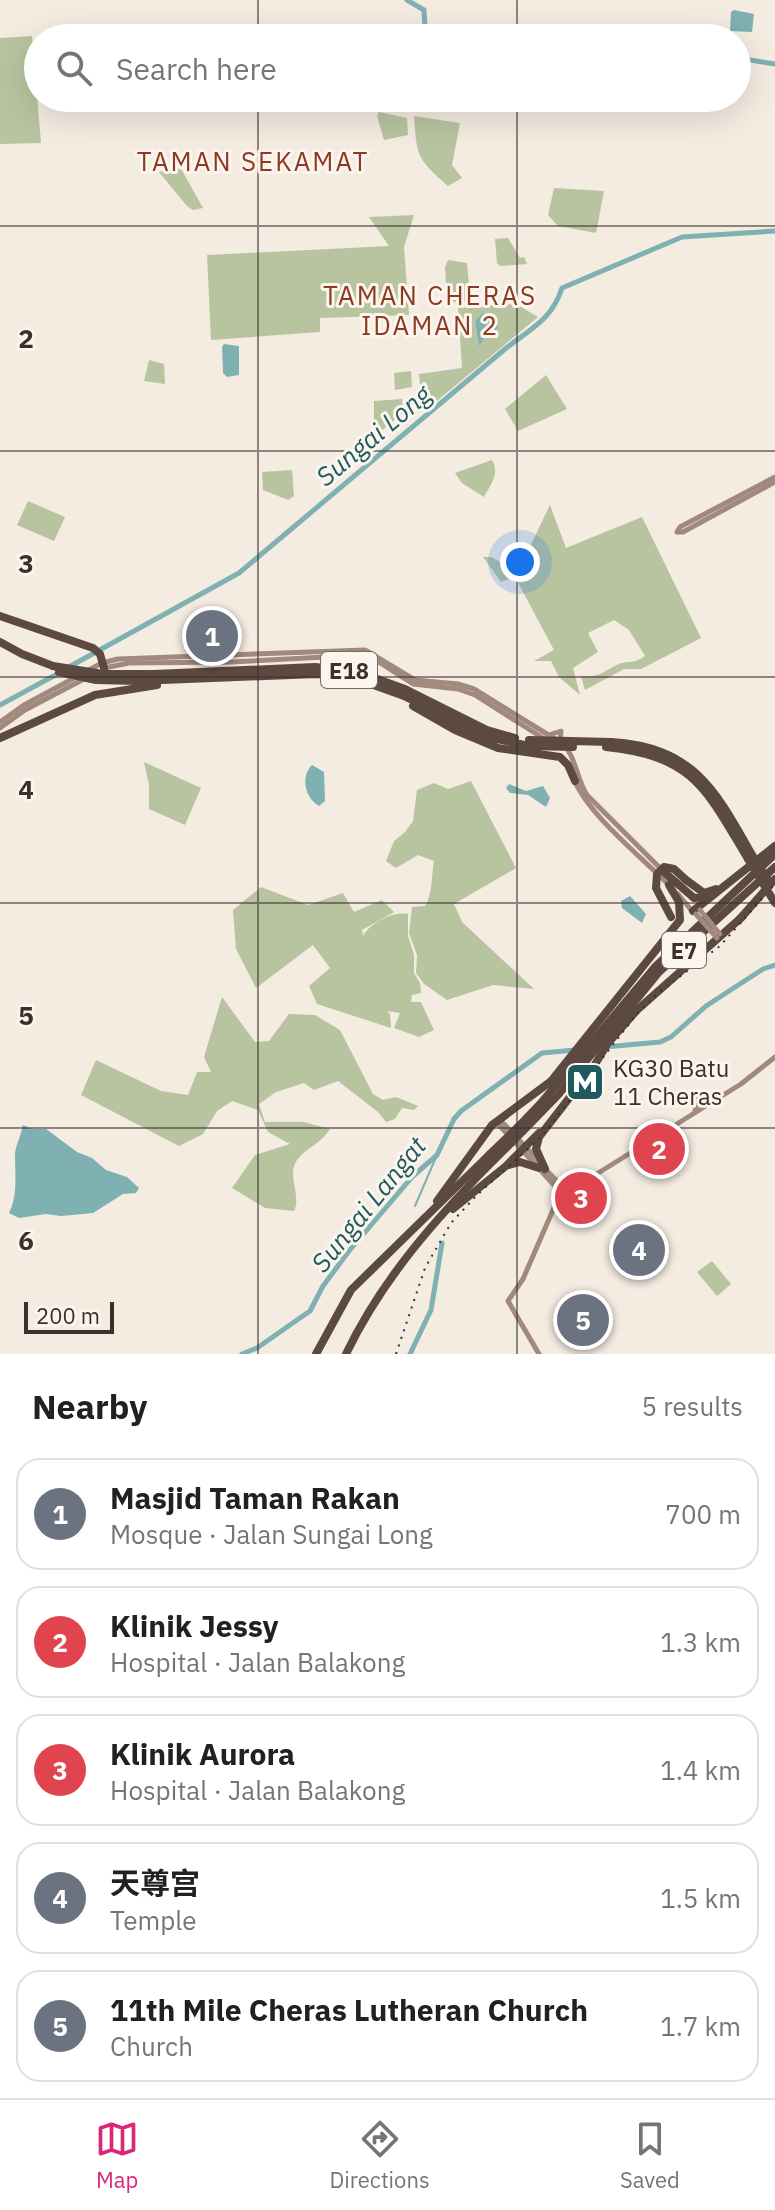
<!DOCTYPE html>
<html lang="en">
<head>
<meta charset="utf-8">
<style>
  :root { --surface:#fff; --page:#f6f6f6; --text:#202124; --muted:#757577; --line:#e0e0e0; --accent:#db2777 }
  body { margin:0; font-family:"IBM Plex Sans","Noto Sans SC",sans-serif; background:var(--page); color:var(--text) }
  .scale { position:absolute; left:24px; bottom:20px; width:90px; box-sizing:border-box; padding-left:8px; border:4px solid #3b302b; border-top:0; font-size:22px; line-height:28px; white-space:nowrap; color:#3b302b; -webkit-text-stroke:6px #fbf5ee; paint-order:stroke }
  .you { position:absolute; left:520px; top:562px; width:28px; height:28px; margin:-20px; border:6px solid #fff; border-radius:50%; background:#1a73e8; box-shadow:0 0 0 12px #1a73e833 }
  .badge { display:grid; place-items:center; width:52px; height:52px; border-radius:50%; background:var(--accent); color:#fff; font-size:26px; font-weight:700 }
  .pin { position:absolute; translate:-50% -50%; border:4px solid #fff; box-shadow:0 2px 8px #0006 }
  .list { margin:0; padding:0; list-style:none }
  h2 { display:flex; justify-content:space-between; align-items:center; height:104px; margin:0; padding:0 32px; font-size:34px }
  h2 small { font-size:26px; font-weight:400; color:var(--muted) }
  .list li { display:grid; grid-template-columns:52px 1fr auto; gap:24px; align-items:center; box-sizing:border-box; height:112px; margin:0 16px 16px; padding:0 16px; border:2px solid var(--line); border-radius:24px }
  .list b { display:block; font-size:30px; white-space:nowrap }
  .list p { margin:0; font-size:26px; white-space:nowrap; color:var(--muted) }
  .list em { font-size:26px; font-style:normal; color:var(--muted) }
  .icon { flex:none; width:44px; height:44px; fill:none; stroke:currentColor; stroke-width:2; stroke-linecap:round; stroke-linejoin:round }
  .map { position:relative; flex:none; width:775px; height:1354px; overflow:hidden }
  .search { position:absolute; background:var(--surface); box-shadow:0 8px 32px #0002; left:24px; right:24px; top:24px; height:88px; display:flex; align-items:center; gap:20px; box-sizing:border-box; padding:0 28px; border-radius:44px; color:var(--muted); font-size:30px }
  .sheet { height:744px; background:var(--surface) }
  nav { display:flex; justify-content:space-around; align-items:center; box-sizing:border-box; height:112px; border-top:2px solid var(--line); background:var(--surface); font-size:22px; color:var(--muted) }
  nav a { display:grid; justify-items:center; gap:4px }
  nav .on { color:var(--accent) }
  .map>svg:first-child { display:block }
  .green { fill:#b8c4a0; fill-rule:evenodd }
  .water { fill:#7fb0b2 }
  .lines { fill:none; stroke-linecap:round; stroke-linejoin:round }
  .stream { stroke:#7fb0b2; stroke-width:2 }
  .river { stroke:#7fb0b2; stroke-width:5 }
  .secondary { stroke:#a18a7d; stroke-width:5 }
  .highway { stroke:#5c4a42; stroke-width:8 }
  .rail { stroke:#3b302b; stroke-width:2; stroke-dasharray:2 6; stroke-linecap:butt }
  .secondary-bridge { stroke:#a18a7d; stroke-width:5 }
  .highway-bridge { stroke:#5c4a42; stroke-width:8 }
  .grid { fill:none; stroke:#3b302b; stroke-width:2; stroke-opacity:0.55 }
  .labels { text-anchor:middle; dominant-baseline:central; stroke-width:6; stroke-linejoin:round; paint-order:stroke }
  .shield { fill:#fbf5ee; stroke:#756b66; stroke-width:2 }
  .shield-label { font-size:22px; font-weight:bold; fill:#3b302b }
  .poi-label { font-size:24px; fill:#3b302b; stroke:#fbf5ee; text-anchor:start }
  .neighbourhood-label { font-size:26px; letter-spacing:2px; fill:#8c3b22; stroke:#fbf5ee }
  .water-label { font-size:26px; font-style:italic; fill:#1f5a5e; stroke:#fbf5ee }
  .grid-label { font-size:26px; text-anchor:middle; font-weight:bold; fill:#3b302b; stroke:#fbf5ee; stroke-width:6; stroke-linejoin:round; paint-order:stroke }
</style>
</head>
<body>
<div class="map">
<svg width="775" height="1354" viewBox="0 0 775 1354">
  <rect width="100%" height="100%" fill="#f4ebe1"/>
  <g class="green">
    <polygon points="32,36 41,143 0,144 0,38"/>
    <polygon points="379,112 407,118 408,135 384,140 377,116"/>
    <path d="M 414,116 L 460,123 L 452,165 L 462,178 L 448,186 C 417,158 417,158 414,116 Z"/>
    <polygon points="180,167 203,208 193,210 187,206 159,172"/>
    <polygon points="554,188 604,191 596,233 558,226 548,215"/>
    <polygon points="414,215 404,247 409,315 320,318 320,332 211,340 207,255 389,246 369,217"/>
    <polygon points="508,238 520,258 524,257 527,264 500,266 497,263 495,239"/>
    <polygon points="448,260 467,263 470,296 468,301 451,302 447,299 445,267"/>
    <path d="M 516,304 L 538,317 L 433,404 L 419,403 L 421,395 L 419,374 L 462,368 L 458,308 ZM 484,313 L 493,318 L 495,322 L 479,345 L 475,321 Z"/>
    <polygon points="149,360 164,364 165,384 144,381"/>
    <polygon points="411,371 412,387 395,390 394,373"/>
    <polygon points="546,375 567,409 518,431 505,409"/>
    <polygon points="402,399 403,413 374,437 374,401"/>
    <path d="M 492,460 C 500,474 491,484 484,497 L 462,483 L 455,473 Z"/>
    <polygon points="292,470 294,496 288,500 263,490 262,472"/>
    <polygon points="28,501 65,517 54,541 17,525"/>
    <path d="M 550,505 L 566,548 L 642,517 L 701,638 L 641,669 L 624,669 L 585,690 L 581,676 C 601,678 603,671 619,664 C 630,660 632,665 645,656 L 629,630 L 614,620 L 588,633 L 598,652 L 573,668 L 580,695 L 559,677 L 551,661 L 534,661 L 554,650 L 515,577 L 501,582 L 483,557 L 491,557 L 515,570 L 522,563 Z"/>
    <polygon points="144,762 201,788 185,825 149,809 149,785"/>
    <path d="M 471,781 L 516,868 L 454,904 L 462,922 L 534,989 L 493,985 L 447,1000 L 424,984 L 416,973 L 417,955 L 409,933 L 412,907 L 425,906 C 433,894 431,876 434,861 L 418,855 L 396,868 L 386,861 L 394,841 L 405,832 L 413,821 L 417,790 L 434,783 L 448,789 Z"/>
    <path d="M 261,887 L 308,905 L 343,893 L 354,912 L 382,900 L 394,912 L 362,930 L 363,936 C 370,923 393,911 408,914 L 408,936 L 414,955 L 414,973 L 420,983 L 421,993 L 412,995 L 411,1002 L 421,1002 L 434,1030 L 419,1037 L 394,1028 L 400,1013 L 387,1011 L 390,1014 L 391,1028 L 317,1004 L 309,986 L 330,968 L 313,945 L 256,988 L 236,949 L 233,910 Z"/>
    <path d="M 222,997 L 255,1042 L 269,1041 L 289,1014 L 315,1015 L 340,1030 L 373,1094 L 383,1100 L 396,1097 L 418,1106 L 414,1110 L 402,1108 L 395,1119 L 386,1122 L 378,1112 L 338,1081 L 314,1090 L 304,1083 L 276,1092 L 259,1104 L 265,1122 L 304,1122 L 330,1129 C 322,1143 306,1148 297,1160 C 286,1176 302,1195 294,1211 L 265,1208 L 232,1188 L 255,1155 L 290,1144 L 268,1132 L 258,1110 L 232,1101 L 217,1111 L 203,1134 L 179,1146 L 81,1095 L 96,1060 L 161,1091 L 188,1095 L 197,1072 L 211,1072 L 204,1057 Z"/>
    <polygon points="712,1261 731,1284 717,1296 697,1272"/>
  </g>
  <g class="water">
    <polygon points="734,10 754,14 752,32 730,31 731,12"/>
    <polygon points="483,313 496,318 495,322 498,326 496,331 486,335 479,346 475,321"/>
    <polygon points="224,344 239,346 239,375 227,377 223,373 222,347"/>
    <path d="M 312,765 L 324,772 L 325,801 L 319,806 C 305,798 300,777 312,765 Z"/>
    <polygon points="509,784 526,791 543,786 550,798 546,807 528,795 510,793 506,788"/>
    <polygon points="630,896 646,914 642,923 622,908 621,901"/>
    <path d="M 23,1125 L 32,1129 L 46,1129 L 77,1152 L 92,1158 L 106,1170 L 127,1177 L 139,1188 L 136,1193 L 123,1194 L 93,1213 L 61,1216 L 46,1214 L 19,1218 L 9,1213 C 18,1195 15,1175 15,1156 C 15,1146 21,1136 23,1125 Z"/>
  </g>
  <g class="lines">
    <polyline class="stream" points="415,1206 437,1155"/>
    <g class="river">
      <polyline points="407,0 424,10 425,28 440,35 468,29 492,38"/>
      <polyline points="737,58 775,64"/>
      <path d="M 67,668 L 239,573 L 505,349 C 530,329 552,320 562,288 L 682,237 L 775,231"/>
      <polyline points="0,705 59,673"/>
      <polyline points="605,1047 660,1042 671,1037 706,1006 763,969 775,965"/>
      <polyline points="242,1354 257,1348 310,1311 323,1286 349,1251 412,1177 437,1155 454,1119 461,1111 542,1053 575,1050"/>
      <polyline points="410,1354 431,1310 442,1243"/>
    </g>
    <g class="secondary">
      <polyline points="677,532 680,527 775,477"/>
      <polyline points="678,532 683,532 775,482"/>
      <polyline points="104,668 129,663 232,662 363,655 374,659 413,684 458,689 475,695 546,740"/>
      <polyline points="87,671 102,663 118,659 365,650 415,680 458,684 474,689 555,739"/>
      <polyline points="0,722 24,705 78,676"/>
      <polyline points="0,728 25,710 84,679"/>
      <polyline points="549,735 561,731 560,741"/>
      <path d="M 566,747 C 577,762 577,780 587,795 L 661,869"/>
      <path d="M 574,779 C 588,815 643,858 671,887"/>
      <polyline points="678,894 692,911"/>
      <polyline points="695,1111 699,1097"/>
      <polyline points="501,1121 539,1161"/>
      <polyline points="498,1124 564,1196"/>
      <polyline points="545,1169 569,1193"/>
      <polyline points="539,1354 508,1301 523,1279 556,1203 563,1195 741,1084 775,1057"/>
    </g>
    <g class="highway">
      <polyline points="0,616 93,648 100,654 104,668"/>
      <polyline points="0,642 22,654 53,666"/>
      <polyline points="154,674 315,667 355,671 405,689 487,730 515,738"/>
      <polyline points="138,681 316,674 354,678 404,696 484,736 529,746"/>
      <polyline points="413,706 455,730 498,748 560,757 568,765 575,781"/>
      <polyline points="0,738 95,695 157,685"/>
      <path d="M 611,742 C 693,747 715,789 752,855"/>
      <path d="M 606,747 C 694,756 706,789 748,859"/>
      <polyline points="664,872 694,898 709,897"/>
      <polyline points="686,880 704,893 716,889"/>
      <polyline points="693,911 775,846"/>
      <polyline points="739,920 775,879"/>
      <polyline points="552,1080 680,920 679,902 669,885"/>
      <polyline points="518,1127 541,1103 655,967 775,854"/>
      <polyline points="523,1131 558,1095 659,972 775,867"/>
      <polyline points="509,1165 520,1162 539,1168"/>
      <polyline points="545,1169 536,1149 539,1137 594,1066 608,1043 637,1010 742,917"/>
      <polyline points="437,1201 492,1125 554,1079"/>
      <polyline points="453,1209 506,1166 539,1133"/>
      <polyline points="316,1354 351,1290 489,1155"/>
      <path d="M 346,1354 C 382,1279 436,1218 494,1160"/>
    </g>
    <polyline class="rail" points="396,1354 425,1268 451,1223 476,1196 542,1136 636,1015 657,994 720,946 775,884"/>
    <g class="secondary-bridge">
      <polyline points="700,910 720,934"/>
      <polyline points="696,914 717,938"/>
    </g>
    <g class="highway-bridge">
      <polyline points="53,666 103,674 154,674"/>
      <polyline points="59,672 96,680 138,681"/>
      <polyline points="529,740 611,742"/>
      <polyline points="529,746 573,747"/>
      <polyline points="752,855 769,882"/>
      <polyline points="748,859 775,903"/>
      <polyline points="671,917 656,888 657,874 664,867 674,869 686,880"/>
      <polyline points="489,1155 518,1127"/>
      <polyline points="494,1160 523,1131"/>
    </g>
  </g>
  <path class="grid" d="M 258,0 L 258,38M 517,0 L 517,38M 258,98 L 258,1354M 517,98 L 517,1354M 0,226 L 775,226M 0,451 L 775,451M 0,677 L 775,677M 0,903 L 775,903M 0,1128 L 775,1128"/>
  <defs>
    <g id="metro-square" transform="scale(2)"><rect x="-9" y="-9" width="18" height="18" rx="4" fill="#1f5a5e" stroke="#fbf5ee"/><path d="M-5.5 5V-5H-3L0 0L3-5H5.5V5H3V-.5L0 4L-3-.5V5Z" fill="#fff"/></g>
  </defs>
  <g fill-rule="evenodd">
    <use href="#metro-square" x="585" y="1082"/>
  </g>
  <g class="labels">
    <g class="shield">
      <rect x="321" y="652" width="56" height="36" rx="6"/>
      <rect x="662" y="932" width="44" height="36" rx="6"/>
    </g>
    <g class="shield-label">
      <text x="349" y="670">E18</text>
      <text x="684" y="950">E7</text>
    </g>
    <g class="poi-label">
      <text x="613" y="1068">KG30 Batu<tspan x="613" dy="28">11 Cheras</tspan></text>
    </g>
    <g class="neighbourhood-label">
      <text x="253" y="161">TAMAN SEKAMAT</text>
      <text x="430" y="295">TAMAN CHERAS<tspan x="430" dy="30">IDAMAN 2</tspan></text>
    </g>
    <g class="water-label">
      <text transform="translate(373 435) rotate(-40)">Sungai Long</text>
      <text transform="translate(368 1204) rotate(-51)">Sungai Langat</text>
    </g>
  </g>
  <g class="grid-label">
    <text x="26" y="348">2</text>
    <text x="26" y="573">3</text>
    <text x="26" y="799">4</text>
    <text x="26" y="1025">5</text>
    <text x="26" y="1250">6</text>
  </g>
</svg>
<div class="scale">200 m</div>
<div class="you"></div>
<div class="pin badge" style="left:212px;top:636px;background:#6b7280">1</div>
<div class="pin badge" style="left:659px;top:1149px;background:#e0444e">2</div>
<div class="pin badge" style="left:581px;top:1198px;background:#e0444e">3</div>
<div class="pin badge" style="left:639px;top:1250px;background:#6b7280">4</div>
<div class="pin badge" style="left:583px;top:1320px;background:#6b7280">5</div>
<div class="search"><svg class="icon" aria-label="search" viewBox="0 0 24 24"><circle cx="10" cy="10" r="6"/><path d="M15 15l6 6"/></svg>Search here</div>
</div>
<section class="sheet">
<h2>Nearby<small>5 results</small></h2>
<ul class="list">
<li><span class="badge" style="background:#6b7280">1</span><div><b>Masjid Taman Rakan</b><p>Mosque · Jalan Sungai Long</p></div><em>700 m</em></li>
<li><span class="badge" style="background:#e0444e">2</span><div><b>Klinik Jessy</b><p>Hospital · Jalan Balakong</p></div><em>1.3 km</em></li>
<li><span class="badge" style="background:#e0444e">3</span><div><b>Klinik Aurora</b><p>Hospital · Jalan Balakong</p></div><em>1.4 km</em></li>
<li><span class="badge" style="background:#6b7280">4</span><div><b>天尊宫</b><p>Temple</p></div><em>1.5 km</em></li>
<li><span class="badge" style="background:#6b7280">5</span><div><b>11th Mile Cheras Lutheran Church</b><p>Church</p></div><em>1.7 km</em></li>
</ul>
</section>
<nav>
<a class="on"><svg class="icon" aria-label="map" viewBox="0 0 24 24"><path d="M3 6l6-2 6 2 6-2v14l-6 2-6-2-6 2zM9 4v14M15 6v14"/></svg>Map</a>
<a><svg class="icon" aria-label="directions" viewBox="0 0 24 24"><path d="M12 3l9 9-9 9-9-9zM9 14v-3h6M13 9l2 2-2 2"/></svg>Directions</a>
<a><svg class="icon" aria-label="saved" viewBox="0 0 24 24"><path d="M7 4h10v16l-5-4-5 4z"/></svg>Saved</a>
</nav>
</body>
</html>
